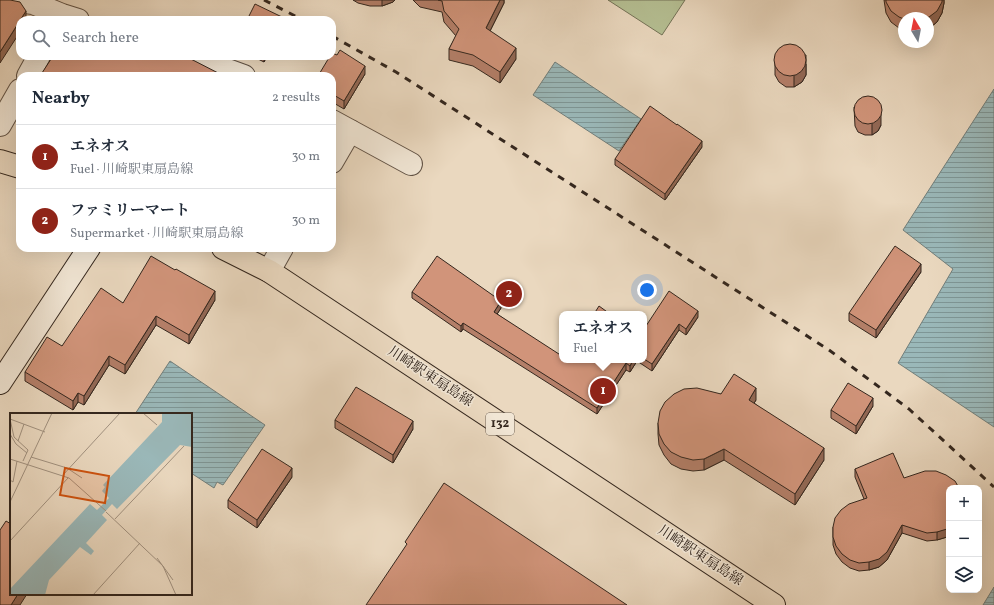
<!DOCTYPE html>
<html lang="en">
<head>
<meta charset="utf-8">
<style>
  :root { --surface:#fff; --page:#f6f6f7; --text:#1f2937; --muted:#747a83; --line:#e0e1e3; --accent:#8f2418 }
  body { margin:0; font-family:Vollkorn,"Noto Serif JP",serif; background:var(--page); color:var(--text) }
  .controls { position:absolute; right:12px; bottom:12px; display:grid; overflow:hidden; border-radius:8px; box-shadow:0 4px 16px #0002 }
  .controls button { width:36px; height:36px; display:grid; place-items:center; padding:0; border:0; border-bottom:1px solid var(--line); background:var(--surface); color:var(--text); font:20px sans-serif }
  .compass { position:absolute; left:898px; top:12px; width:36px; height:36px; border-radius:50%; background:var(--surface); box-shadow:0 4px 16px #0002; rotate:350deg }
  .you { position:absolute; left:647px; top:290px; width:14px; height:14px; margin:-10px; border:3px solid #fff; border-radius:50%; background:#1a73e8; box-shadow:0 0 0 6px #1a73e833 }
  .badge { display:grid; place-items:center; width:26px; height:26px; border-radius:50%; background:var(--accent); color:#fff; font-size:13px; font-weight:700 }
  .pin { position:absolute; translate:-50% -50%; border:2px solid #fff; box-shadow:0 1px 4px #0006 }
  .popup { position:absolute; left:559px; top:311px; width:88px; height:52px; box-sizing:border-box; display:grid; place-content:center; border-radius:8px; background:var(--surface); filter:drop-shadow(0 1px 3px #0005); font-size:13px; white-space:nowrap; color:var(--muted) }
  .popup b { font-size:15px; color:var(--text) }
  .popup::after { content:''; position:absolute; left:50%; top:100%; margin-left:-8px; border:8px solid transparent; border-top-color:var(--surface) }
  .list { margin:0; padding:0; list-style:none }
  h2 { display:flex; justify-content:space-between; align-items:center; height:52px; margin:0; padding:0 16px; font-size:17px }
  h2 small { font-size:13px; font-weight:400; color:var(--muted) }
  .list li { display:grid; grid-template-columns:26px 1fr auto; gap:12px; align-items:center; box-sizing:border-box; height:64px; padding:0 16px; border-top:1px solid var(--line) }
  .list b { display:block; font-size:15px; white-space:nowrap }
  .list p { margin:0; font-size:13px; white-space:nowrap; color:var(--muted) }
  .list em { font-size:13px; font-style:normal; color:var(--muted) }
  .icon { flex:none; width:22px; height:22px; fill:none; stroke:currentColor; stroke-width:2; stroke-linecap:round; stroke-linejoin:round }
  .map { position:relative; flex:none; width:994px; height:605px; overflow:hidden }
  .search { position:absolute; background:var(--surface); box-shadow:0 4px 16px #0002; left:16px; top:16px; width:320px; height:44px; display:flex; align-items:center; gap:10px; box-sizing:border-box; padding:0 14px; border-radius:12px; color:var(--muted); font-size:15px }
  .panel { position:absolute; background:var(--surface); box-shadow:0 4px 16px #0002; left:16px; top:72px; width:320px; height:180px; border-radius:12px }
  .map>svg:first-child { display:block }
  .park { fill:#b5bf93; stroke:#747358 }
  .water { fill:url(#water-rules); stroke:#717e7b }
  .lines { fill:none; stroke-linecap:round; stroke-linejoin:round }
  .street-casing { stroke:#625346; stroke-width:24 }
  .secondary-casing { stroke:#34271e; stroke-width:24 }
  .highway-casing { stroke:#34271e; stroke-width:24 }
  .street { stroke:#f1e6d5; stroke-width:22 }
  .secondary { stroke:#f1e6d5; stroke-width:22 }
  .highway { stroke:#ead8bf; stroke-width:22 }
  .rail { stroke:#34271e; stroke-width:3; stroke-dasharray:7 7; stroke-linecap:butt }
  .wall { fill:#b47f69; stroke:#34271e }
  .shaded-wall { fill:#926855; stroke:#34271e }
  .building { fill:#d1947a; stroke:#34271e }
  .labels { text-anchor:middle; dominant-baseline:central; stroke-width:3; stroke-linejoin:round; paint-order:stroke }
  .shield { fill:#f1e6d5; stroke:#6d6055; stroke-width:1 }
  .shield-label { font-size:13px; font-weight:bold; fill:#34271e }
  .street-label { font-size:14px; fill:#34271e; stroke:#f1e6d5 }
  .inset-road { fill:none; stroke:#a1917f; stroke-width:1 }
  .view { fill:#cd520f; fill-opacity:0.15; stroke:#cd520f; stroke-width:2 }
  .inset-edge { fill:none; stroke:#34271e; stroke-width:2 }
</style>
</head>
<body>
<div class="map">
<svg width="994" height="605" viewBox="0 0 994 605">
  <defs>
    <pattern id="water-rules" width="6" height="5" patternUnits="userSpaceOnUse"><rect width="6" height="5" fill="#9ab8b9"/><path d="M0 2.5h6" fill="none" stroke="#7e9696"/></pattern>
  </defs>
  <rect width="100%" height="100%" fill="#ead8bf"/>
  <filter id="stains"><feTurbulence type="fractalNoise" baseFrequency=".005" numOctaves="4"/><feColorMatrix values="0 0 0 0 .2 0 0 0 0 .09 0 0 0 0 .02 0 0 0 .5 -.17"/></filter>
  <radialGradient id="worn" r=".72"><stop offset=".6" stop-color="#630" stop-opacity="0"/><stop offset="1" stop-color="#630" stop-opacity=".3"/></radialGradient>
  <polygon class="park" points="608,0 685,0 662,35"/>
  <g class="water">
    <polygon points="555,62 641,119 619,151 533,95"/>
    <polygon points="994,89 994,427 898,363 953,269 903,230"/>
    <polygon points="170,361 265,425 223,485 217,482 214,488 191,473 191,414 135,414"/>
    <polygon points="994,587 994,605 983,605"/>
  </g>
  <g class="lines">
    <g class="street-casing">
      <g id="street">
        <polyline points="12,0 33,3 62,15 78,20"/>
        <polyline points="189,56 244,76"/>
        <polyline points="28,76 39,56"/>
        <polyline points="332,121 411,164"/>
        <polyline points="0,125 20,90"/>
        <polyline points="332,162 350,131"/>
        <polyline points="269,271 282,248"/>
      </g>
    </g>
    <g class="secondary-casing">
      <polyline id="secondary" points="0,383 89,248"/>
    </g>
    <g class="highway-casing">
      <g id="highway">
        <polyline points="0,161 20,167"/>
        <polyline points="223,248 269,271 774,605"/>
      </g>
    </g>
    <use href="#street" class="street"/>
    <use href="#secondary" class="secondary"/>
    <use href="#highway" class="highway"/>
    <g class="rail">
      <polyline points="264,0 303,20"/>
      <polyline points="332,36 396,72 829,350 909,409 994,487"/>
    </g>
  </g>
  <g class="wall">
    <polygon points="353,0 395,0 393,2 382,6 370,6 358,3"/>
    <polygon points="413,0 504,0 504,3 490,31 516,59 500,83 473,66 449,60 449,49 456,36 444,22 442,12 420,7"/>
    <polygon points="884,0 944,0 944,3 942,13 937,22 929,29 928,29 928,18 904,18 904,30 899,28 891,22 886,13"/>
    <polygon points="337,55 365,74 344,109 332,102 332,76"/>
    <polygon points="806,55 806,75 802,82 794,87 786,87 779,82 775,75 775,56"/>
    <polygon points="252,56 267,56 264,62"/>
    <polygon points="854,107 881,125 878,131 872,135 865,135 858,132 855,126"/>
    <polygon points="677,125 702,147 665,200 615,165 615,159"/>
    <polygon points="921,272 876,338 849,321 849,313"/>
    <polygon points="412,292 501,308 497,314 562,360 644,360 644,329 698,317 686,335 679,330 652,371 637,361 630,372 626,370 597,414 463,329 461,332 412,298"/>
    <polygon points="215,300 189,344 156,325 125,374 109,365 84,405 78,402 73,410 25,381 25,372 123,303"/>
    <polygon points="721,394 756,400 754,403 824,460 795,505 724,460 704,470 693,471 681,469 671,464 664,455 659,445 658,434 658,423"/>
    <polygon points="873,406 856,434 831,418 831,410"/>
    <polygon points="335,420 413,429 393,463 335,428"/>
    <polygon points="855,469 904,478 947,537 937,540 927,541 902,533 887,560 879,567 869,570 859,571 850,568 842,562 836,554 833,545 833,527 864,499 855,477"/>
    <polygon points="292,477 257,528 228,508 228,500"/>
  </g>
  <g class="shaded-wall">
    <polygon points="382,0 395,0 393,2 382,6"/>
    <polygon points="500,0 504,0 504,3 486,39 486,28"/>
    <polygon points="942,0 944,0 944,3 942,13 937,22 928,29 928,18 927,18"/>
    <polygon points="26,11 26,20 20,20"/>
    <polygon points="20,21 20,32 0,63 0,52"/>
    <polygon points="516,48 516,59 500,83 500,72"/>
    <polygon points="264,56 267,56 264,62"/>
    <polygon points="806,64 806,75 802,82 794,87 794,75"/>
    <polygon points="365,66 365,74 344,109 344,101"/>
    <polygon points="881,114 881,125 878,131 872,135 872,123"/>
    <polygon points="702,141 702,147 665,200 665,194"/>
    <polygon points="921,264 921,272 876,338 876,330"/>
    <polygon points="215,291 215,300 189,344 189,335"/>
    <polygon points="501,301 501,308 494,319 494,312"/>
    <polygon points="698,311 698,317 686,335 686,329"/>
    <polygon points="156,316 156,325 125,374 125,365"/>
    <polygon points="463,323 463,329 461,332 461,326"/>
    <polygon points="679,324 679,330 652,371 652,364"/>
    <polygon points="109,356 109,365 84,405 84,396"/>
    <polygon points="633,360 637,360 637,361 630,372 630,366"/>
    <polygon points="626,363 626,370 597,414 597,408"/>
    <polygon points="756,388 756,400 749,411 749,400"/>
    <polygon points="78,393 78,402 73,410 73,401"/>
    <polygon points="873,398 873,406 856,434 856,426"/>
    <polygon points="413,421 413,429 393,463 393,455"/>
    <polygon points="824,448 824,460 795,505 795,494"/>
    <polygon points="724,449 724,460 704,470 704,459"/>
    <polygon points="292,468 292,477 257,528 257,520"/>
    <polygon points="902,525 902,533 887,560 879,567 869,570 869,562"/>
    <polygon points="949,527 949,535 947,537 937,540 937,532"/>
    <polygon points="18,594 27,594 20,605 11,605"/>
  </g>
  <g class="building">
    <polygon points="0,0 10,0 20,2 26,11 0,52"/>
    <polygon points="438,0 500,0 486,28 516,48 500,72 473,55 449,49 459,29 444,11 442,1"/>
    <polygon points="886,0 942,0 942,2 937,11 929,17 927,18 904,18 904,19 899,17 891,11 886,2"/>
    <polygon points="255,4 282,17 281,20 247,20"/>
    <circle cx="790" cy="60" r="16"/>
    <polygon points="340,50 365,66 344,101 332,94 332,76 318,76 330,56 332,56 332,53 337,55"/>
    <polygon points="53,56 185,56 224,76 40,76"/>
    <circle cx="868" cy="110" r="14"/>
    <polygon points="650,106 677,125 677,124 702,141 665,194 615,159"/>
    <polygon points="895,246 921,264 876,330 849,313"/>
    <polygon points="151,256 175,270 176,269 215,291 189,335 156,316 125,365 109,356 84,396 78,393 73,401 25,372 47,337 62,346 101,288 123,303"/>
    <polygon points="437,256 501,301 494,312 562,356 562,360 633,360 630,366 626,363 597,408 463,323 461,326 412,292"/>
    <polygon points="669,291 698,311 686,329 679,324 652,364 644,359 644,329"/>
    <polygon points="599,306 610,314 594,314"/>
    <polygon points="734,374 756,388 749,400 824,448 795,494 724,449 704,459 693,460 681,457 671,452 664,444 659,434 658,423 660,411 665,402 674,394 684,389 697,388 721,394"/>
    <polygon points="848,383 873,398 856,426 831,410"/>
    <polygon points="356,387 413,421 393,455 335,420"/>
    <polygon points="262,449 292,468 257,520 228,500"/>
    <polygon points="893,453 904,478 925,471 936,471 946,475 955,481 959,488 949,488 949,527 947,529 937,532 927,533 902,525 887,552 879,559 869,562 859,563 850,560 842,554 836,546 833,537 833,527 835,518 841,510 849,504 867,498 855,469"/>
    <polygon points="444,483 627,605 366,605 407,544 405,542"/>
    <polygon points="6,521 11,524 11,594 18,594 11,605 0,605 0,530"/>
  </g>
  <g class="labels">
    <rect class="shield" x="486" y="413" width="28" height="22" rx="3"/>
    <g class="shield-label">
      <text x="500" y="424">132</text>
    </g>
    <g class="street-label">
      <text transform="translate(430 377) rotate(33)">川崎駅東扇島線</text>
      <text transform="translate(700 556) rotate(33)">川崎駅東扇島線</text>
    </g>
  </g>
  <g transform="translate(10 413)">
    <rect width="182" height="182" fill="#ead8bf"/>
    <path d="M 152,0 L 182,0 L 182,34 L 170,32 L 107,96 L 102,91 L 92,102 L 97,107 L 76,130 L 84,138 L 81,142 L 70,134 L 39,167 L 35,182 L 0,182 L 0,176 L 80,91 L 87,97 L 99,85 L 92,78 L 95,74 L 93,72 L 152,9 Z" fill="#9ab8b9"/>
    <path class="inset-road" d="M 133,0 L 147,12M 0,2 L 0,6 L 35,19M 0,6 L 4,24 L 18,37 L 13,48M 0,21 L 6,31 L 17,40M 8,28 L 14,11M 21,44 L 57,55 L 72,65M 0,46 L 59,65 L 96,98M 53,62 L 110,0M 0,67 L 3,69 L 7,48M 0,89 L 42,0M 96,99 L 153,153 L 166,182M 105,106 L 174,33M 0,128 L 58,65M 147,145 L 163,167M 83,182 L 130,130"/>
    <path class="view" d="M 55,55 L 99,63 L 95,90 L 50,82 Z"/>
    <rect width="182" height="182" class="inset-edge"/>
  </g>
  <rect width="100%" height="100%" filter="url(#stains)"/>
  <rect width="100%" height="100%" fill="url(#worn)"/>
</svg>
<div class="controls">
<button>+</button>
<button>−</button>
<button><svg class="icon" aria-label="layers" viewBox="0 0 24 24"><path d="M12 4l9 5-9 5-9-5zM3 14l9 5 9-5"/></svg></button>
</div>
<svg class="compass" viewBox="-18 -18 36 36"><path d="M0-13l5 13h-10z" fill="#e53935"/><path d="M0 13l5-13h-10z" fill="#747a83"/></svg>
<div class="you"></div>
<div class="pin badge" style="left:603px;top:391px">1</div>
<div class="popup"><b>エネオス</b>Fuel</div>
<div class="pin badge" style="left:509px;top:294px">2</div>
<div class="search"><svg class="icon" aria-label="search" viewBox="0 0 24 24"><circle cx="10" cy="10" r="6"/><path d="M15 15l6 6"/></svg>Search here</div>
<section class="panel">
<h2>Nearby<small>2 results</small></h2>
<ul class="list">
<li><span class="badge">1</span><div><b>エネオス</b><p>Fuel · 川崎駅東扇島線</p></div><em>30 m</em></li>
<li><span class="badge">2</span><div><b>ファミリーマート</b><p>Supermarket · 川崎駅東扇島線</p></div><em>30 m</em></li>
</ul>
</section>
</div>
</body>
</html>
